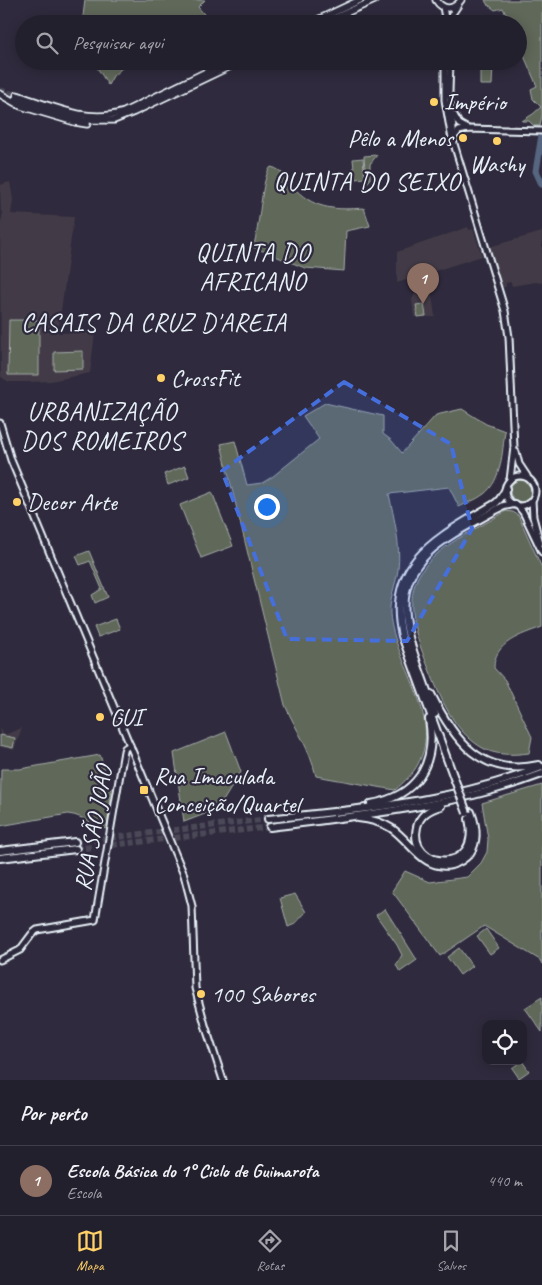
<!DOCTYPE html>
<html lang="pt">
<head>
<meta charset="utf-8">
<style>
  :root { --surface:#23202e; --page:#2f2d3a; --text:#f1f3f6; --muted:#a3a3aa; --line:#403e4a; --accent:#ffd166 }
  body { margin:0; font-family:Caveat,sans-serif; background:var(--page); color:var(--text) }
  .controls { position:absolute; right:15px; bottom:15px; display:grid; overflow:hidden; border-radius:10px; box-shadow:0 2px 12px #0003 }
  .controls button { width:45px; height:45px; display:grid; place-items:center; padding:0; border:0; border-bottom:1px solid var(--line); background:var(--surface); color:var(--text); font:25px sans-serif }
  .you { position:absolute; left:266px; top:506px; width:18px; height:18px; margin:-12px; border:4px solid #fff; border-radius:50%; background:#1a73e8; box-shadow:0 0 0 8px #1a73e833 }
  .badge { display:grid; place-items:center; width:32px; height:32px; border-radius:50%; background:var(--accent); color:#fff; font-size:16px; font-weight:700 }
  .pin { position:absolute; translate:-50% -41px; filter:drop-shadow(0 1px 2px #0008) }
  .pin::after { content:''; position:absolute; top:26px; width:18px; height:15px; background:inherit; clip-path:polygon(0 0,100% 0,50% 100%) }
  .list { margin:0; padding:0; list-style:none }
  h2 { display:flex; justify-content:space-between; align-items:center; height:65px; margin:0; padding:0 20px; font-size:21px }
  h2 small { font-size:16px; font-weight:400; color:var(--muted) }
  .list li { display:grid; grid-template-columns:32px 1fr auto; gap:15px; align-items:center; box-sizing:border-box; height:70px; padding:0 20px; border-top:1px solid var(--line) }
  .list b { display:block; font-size:19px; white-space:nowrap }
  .list p { margin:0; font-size:16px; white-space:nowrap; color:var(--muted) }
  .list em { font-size:16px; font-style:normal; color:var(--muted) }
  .icon { flex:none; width:28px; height:28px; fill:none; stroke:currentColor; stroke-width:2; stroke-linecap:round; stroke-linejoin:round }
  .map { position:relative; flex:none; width:542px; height:1080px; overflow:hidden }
  .search { position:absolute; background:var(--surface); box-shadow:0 2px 12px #0003; left:15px; right:15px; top:15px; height:55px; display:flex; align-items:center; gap:12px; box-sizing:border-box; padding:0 18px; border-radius:28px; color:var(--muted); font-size:19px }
  .sheet { height:135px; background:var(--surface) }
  nav { display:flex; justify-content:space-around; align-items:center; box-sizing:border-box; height:70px; border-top:1px solid var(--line); background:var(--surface); font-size:14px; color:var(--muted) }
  nav a { display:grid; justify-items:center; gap:2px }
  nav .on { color:var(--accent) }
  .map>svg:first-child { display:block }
  .built { fill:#423a46 }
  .green { fill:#61675a; stroke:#a4aca9 }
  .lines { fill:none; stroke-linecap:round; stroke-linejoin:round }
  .river { stroke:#566680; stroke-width:7 }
  .primary-tunnel { stroke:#4b4859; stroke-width:5.5; stroke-dasharray:5.5 3; stroke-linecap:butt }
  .highway-tunnel { stroke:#4b4859; stroke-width:6; stroke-dasharray:6 3; stroke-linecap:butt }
  .secondary-casing { stroke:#e8f1f8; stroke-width:9 }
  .primary-casing { stroke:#e8f1f8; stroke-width:9 }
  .highway-casing { stroke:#e8f1f8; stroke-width:10 }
  .secondary { stroke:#2f2a3d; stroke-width:5 }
  .primary { stroke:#2f2a3d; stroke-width:5.5 }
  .highway { stroke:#2f2a3d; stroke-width:6 }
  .highway-bridge-casing { stroke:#e8f1f8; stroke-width:10; stroke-linecap:butt }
  .highway-bridge { stroke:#2f2a3d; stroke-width:6 }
  .marked { fill:#466fde; fill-opacity:0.2; stroke:#466fde; stroke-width:4; stroke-dasharray:10 6; stroke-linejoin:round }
  .poi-dot { fill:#ffd166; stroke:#2f2a3d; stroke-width:2 }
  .labels { text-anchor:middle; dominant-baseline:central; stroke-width:4.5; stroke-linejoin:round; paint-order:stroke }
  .poi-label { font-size:24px; fill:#e8f1f8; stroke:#2f2a3d; text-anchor:start }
  .street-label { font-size:24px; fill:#e8f1f8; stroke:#2f2a3d }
  .neighbourhood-label { font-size:25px; letter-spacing:1px; fill:#e8f1f8; stroke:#2f2a3d }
</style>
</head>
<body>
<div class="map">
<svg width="542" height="1080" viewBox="0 0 542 1080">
  <rect width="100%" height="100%" fill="#2f2a3d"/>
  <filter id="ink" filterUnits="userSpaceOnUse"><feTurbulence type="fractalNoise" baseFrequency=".02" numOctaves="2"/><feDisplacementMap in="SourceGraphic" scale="10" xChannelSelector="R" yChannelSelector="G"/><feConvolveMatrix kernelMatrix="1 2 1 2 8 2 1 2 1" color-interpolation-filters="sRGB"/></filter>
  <g filter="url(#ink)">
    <g class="built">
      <polygon points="10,182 13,200 11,214 74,217 58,333 86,332 95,333 90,373 51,381 31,382 9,382 1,377 0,226 3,213 1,211 0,185"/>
      <polygon points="468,227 469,230 473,229 482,256 397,283 397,252"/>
      <polygon points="542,232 542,283 535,282 512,286 511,282 506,283 506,287 502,287 489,247"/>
      <polygon points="431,287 435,317 414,317 412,300 414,295 418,290"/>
      <polygon points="0,727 4,735 22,728 14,750 0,747"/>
    </g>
    <g class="green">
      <polygon points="85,0 205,0 198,7 212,24 82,24"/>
      <polygon points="485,0 542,0 542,115 540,126 534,126 529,121 522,121 533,114 541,107 533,99 531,89 537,86 518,42 518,24 510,24 503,8 495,10 487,4"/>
      <polygon points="92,61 130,61 113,76 108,85 100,72"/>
      <polygon points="480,65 493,66 492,85 480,85"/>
      <polygon points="377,155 370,164 370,180 366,184 364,156"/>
      <polygon points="363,158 365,178 355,179 353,159"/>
      <path d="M 271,167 C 283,169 288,182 296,190 C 316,210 338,210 364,208 L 370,226 L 346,231 L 344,271 L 305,268 L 253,247 C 260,230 261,176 271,167 Z"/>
      <polygon points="424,304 426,316 418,317 416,305"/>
      <polygon points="9,320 39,320 39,375 8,375"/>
      <polygon points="83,351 83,369 54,370 54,352"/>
      <path d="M 325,403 L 383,416 L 383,434 L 391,440 L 402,453 L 436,415 L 462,409 L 486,424 L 505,431 C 502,452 502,480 484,494 C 476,500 467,503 459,507 L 449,487 L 389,494 C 394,519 401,544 398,570 C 396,585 389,598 390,614 C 394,663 444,716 418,764 C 413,774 404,782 395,790 L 316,776 C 310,749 296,730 285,705 L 221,444 L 235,441 L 247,485 L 262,483 L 272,477 L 319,439 L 303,416 Z"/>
      <polygon points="185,466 189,477 168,485 164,474"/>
      <circle cx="521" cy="491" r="11"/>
      <polygon points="212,492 233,546 201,558 180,505"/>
      <path d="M 506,511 L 513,512 L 518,515 L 542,568 L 542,627 C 521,635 494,642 494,668 L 505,680 L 532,737 L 529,753 C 514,755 495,756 481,747 C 453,730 441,699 429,669 C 418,641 403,607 418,577 C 435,545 477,530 506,511 Z"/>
      <polygon points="89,551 108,597 95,603 92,595 102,589 90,561 80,565 76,556"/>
      <polygon points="116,619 120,629 98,637 94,627"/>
      <polygon points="226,732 241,772 218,809 184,822 174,753"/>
      <polygon points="0,735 15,738 13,748 0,745"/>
      <path d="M 100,755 L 105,771 L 104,787 L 112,788 L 107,829 C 91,827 86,816 68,814 L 0,826 L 1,769 L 20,769 Z"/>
      <polygon points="542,785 542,964 540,960 484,926 440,956 392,891 405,871 430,882 467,877 481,863 487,852 488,839 482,803"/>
      <polygon points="295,894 306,912 295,924 288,927 280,898"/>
      <polygon points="385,909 417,960 400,972 396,965 402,955 397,945 376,915"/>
      <polygon points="486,929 499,948 490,954 477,936"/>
      <polygon points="459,948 472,966 460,975 447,957"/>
      <polygon points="542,997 542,1032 525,1008"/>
      <polygon points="522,1061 529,1071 519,1078 512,1068"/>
    </g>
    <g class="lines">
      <polyline class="river" points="542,135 536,171 542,184"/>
      <polyline class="primary-tunnel" points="0,90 17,95"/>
      <g class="highway-tunnel">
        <polyline points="75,842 268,819"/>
        <polyline points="76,849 270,827"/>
      </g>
      <g class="secondary-casing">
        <g id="secondary">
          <polyline points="443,7 446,24"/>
          <polyline points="451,24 452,14 458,5"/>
          <polyline points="445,61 445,100 451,134 505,311 509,337 514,447 510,480"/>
          <polyline points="450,61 449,92 454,137"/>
          <polyline points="454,115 459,124 468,129"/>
          <polyline points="454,137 459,131 468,129 542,131"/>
          <polyline points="0,423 11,460 184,875 192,906 195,988 205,1025 223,1080"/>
          <polyline points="516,452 519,464 527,476"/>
          <circle cx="520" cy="491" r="15"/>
          <polyline points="532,500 533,517 540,543"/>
          <polyline points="517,505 523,512 542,552"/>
          <polyline points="0,960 20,950 32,934 37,930 95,920 124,751 125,748 130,745"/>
        </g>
      </g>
      <g class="primary-casing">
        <g id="primary">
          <path d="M 436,0 C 443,11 454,10 461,0"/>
          <polyline points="309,24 360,0"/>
          <polyline points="321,24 375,0"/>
          <polyline points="0,94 21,106 75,122 87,124"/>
          <path d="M 17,95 C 51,106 87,124 124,112 L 229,61"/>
          <polyline points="15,99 83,120 114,120 134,112 241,61"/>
        </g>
      </g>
      <g class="highway-casing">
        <g id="highway">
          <path d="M 431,694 C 454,740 481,778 539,765"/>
          <path d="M 435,714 C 430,701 426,687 421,674 C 406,632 390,589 428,553 C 447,535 474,523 496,510 L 504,506 L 514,504"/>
          <path d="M 454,778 L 402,636 C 384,560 442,536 496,503 L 500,499 L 506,489"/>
          <path d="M 371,804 C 416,796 437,765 429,719"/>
          <path d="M 441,806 C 430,809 420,814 417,827 C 407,870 483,876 469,819"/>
          <path d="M 358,818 C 369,819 381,822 391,828 C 411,841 423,871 451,865 C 458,863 465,859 470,853 C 479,840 476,825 471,812"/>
          <path d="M 268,819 C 361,809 454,802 542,767"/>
          <path d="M 270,827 C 361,815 455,807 542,774"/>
          <polyline points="0,851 75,842"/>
          <polyline points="0,858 76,849"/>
        </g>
      </g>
      <use href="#secondary" class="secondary"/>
      <use href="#primary" class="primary"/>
      <use href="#highway" class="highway"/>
      <g class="highway-bridge-casing">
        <polyline id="highway-bridge" points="454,778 467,813"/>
      </g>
      <use href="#highway-bridge" class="highway-bridge"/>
    </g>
  </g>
  <path class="marked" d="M 344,382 L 451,444 L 472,529 L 407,641 L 287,639 L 222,471 Z"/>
  <g class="poi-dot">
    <circle cx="434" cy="102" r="5"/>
    <circle cx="463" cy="138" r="5"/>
    <circle cx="497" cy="141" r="5"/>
    <circle cx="161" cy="378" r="5"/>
    <circle cx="17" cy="502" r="5"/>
    <circle cx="100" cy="717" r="5"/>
    <rect x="139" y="785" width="10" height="10" rx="2.5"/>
    <circle cx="201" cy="994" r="5"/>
  </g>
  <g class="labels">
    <g class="poi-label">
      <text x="444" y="102">Império</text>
      <text x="453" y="138" text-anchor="end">Pêlo a Menos</text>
      <text x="497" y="164" text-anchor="middle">Washy</text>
      <text x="171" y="378">CrossFit</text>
      <text x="27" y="502">Decor Arte</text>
      <text x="110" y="717">GUI</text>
      <text x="154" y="776">Rua Imaculada<tspan x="154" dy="28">Conceição/Quartel</tspan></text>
      <text x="211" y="994">100 Sabores</text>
    </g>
    <g class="street-label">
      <text transform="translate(93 828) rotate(-80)">RUA SÃO JOÃO</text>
    </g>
    <g class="neighbourhood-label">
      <text x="367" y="182">QUINTA DO SEIXO</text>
      <text x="253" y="253">QUINTA DO<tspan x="253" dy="29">AFRICANO</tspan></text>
      <text x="154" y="323">CASAIS DA CRUZ D'AREIA</text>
      <text x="102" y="412">URBANIZAÇÃO<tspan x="102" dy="29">DOS ROMEIROS</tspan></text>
    </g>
  </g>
</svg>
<div class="controls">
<button><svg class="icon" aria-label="locate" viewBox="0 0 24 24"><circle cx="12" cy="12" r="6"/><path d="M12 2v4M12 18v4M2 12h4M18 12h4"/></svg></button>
</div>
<div class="you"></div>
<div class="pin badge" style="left:423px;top:304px;background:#8d6e63">1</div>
<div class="search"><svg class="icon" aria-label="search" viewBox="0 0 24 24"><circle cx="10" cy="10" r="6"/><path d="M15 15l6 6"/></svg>Pesquisar aqui</div>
</div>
<section class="sheet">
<h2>Por perto<small></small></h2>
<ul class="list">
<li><span class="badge" style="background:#8d6e63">1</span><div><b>Escola Básica do 1° Ciclo de Guimarota</b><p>Escola</p></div><em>440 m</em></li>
</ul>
</section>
<nav>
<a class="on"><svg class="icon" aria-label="map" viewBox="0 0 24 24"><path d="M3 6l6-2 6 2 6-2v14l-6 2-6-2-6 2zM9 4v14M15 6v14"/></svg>Mapa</a>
<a><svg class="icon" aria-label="directions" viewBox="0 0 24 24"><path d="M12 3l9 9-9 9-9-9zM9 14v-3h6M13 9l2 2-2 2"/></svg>Rotas</a>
<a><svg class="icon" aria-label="saved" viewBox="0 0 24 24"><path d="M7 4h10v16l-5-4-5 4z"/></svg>Salvos</a>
</nav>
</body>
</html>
